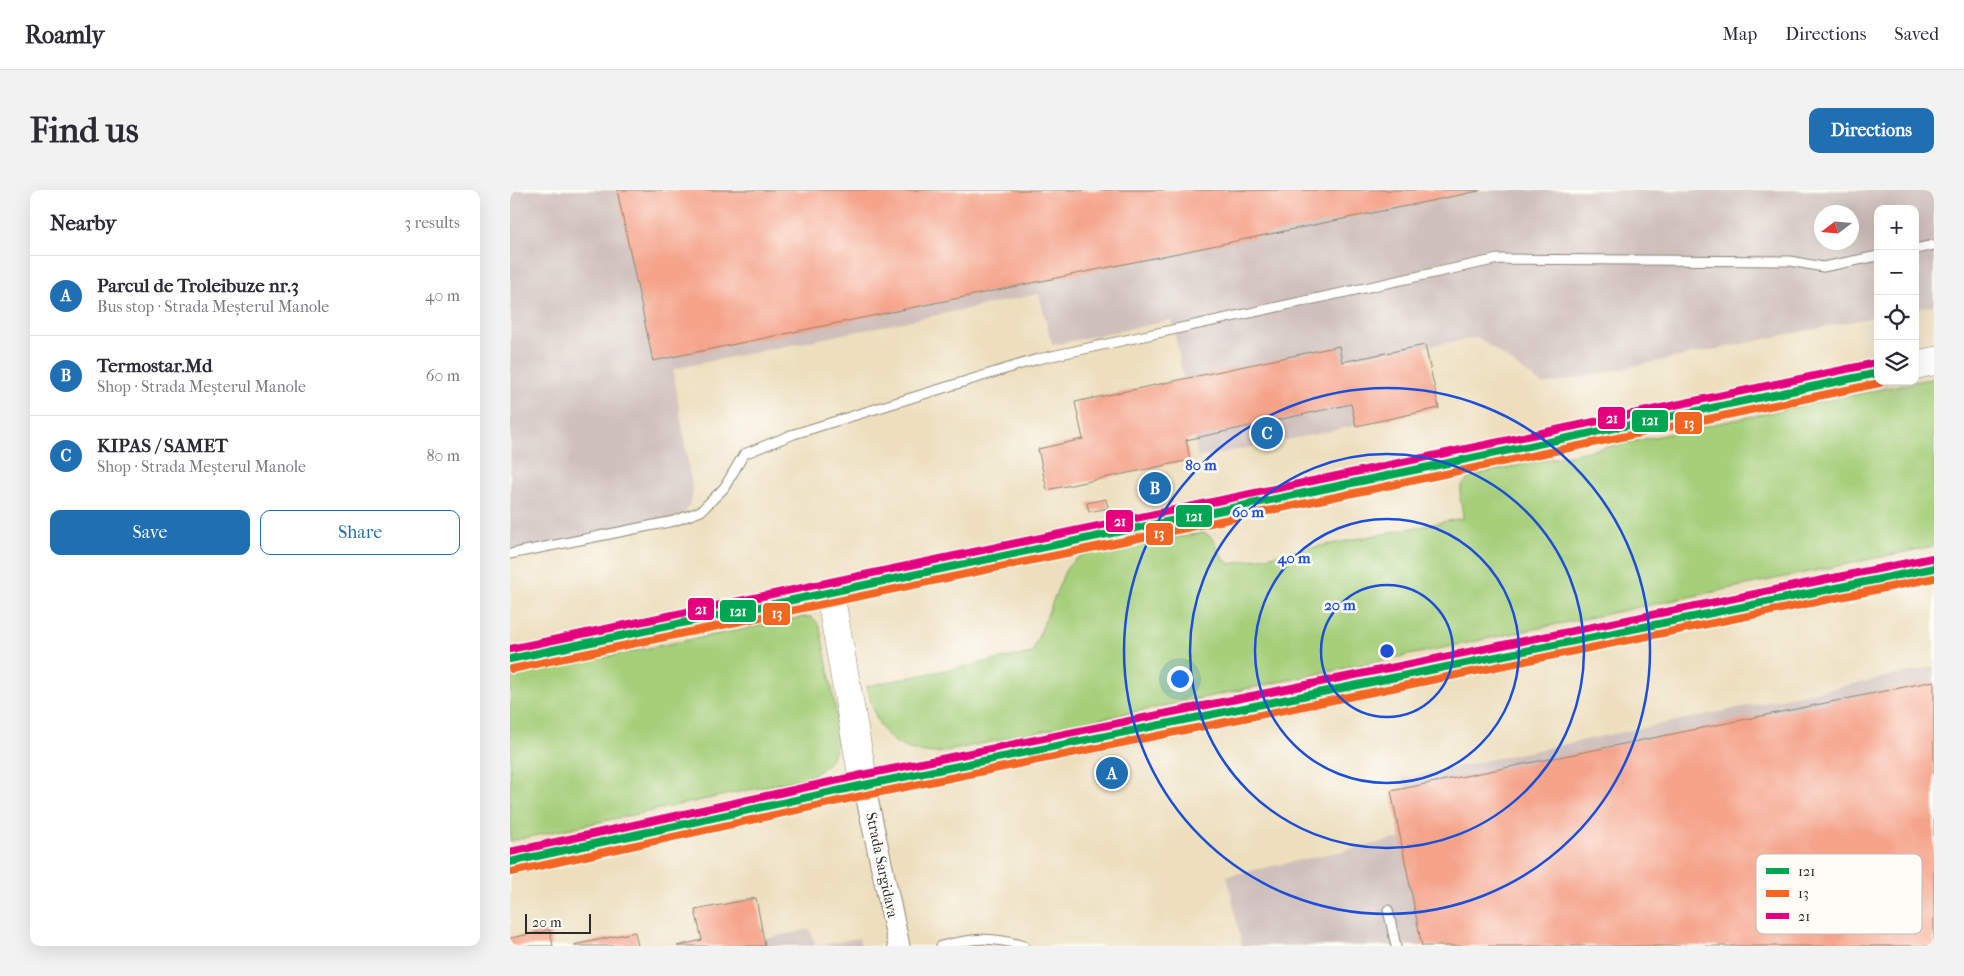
<!DOCTYPE html>
<html lang="en">
<head>
<meta charset="utf-8">
<style>
  :root { --surface:#fff; --page:#f2f2f3; --text:#2b2b33; --muted:#7c7c81; --line:#e1e1e2; --accent:#1f6fb2 }
  body { margin:0; font-family:"IM FELL French Canon",serif; background:var(--page); color:var(--text) }
  .controls { position:absolute; right:15px; top:15px; display:grid; overflow:hidden; border-radius:10px; box-shadow:0 5px 20px #0002 }
  .controls button { width:45px; height:45px; display:grid; place-items:center; padding:0; border:0; border-bottom:1px solid var(--line); background:var(--surface); color:var(--text); font:25px sans-serif }
  .compass { position:absolute; left:1304px; top:15px; width:45px; height:45px; border-radius:50%; background:var(--surface); box-shadow:0 5px 20px #0002; rotate:254deg }
  .scale { position:absolute; left:15px; bottom:12px; width:66px; box-sizing:border-box; padding-left:5px; border:2px solid #2b2b2b; border-top:0; font-size:14px; line-height:18px; white-space:nowrap; color:#2b2b2b; -webkit-text-stroke:4px #fdfcf7; paint-order:stroke }
  .you { position:absolute; left:669px; top:488px; width:18px; height:18px; margin:-12px; border:4px solid #fff; border-radius:50%; background:#1a73e8; box-shadow:0 0 0 8px #1a73e833 }
  .badge { display:grid; place-items:center; width:32px; height:32px; border-radius:50%; background:var(--accent); color:#fff; font-size:16px; font-weight:700 }
  .pin { position:absolute; translate:-50% -50%; border:2px solid #fff; box-shadow:0 1px 5px #0006 }
  .list { margin:0; padding:0; list-style:none }
  h2 { display:flex; justify-content:space-between; align-items:center; height:65px; margin:0; padding:0 20px; font-size:21px }
  h2 small { font-size:16px; font-weight:400; color:var(--muted) }
  .list li { display:grid; grid-template-columns:32px 1fr auto; gap:15px; align-items:center; box-sizing:border-box; height:80px; padding:0 20px; border-top:1px solid var(--line) }
  .list b { display:block; font-size:19px; white-space:nowrap }
  .list p { margin:0; font-size:16px; white-space:nowrap; color:var(--muted) }
  .list em { font-size:16px; font-style:normal; color:var(--muted) }
  .actions { display:flex; gap:10px; padding:15px 20px }
  .actions a { flex:1; padding:11px 0; border:1px solid var(--accent); border-radius:10px; text-align:center; font-size:18px; color:var(--accent) }
  .actions .main { background:var(--accent); color:#fff }
  .icon { flex:none; width:28px; height:28px; fill:none; stroke:currentColor; stroke-width:2; stroke-linecap:round; stroke-linejoin:round }
  .map { position:relative; flex:none; width:1424px; height:756px; overflow:hidden; border-radius:10px }
  header { display:flex; align-items:center; gap:30px; box-sizing:border-box; height:70px; padding:0 25px; background:var(--surface); border-bottom:1px solid var(--line) }
  header strong { font-size:24px }
  nav { display:flex; gap:28px; margin-inline-start:auto; font-size:18px }
  .intro { display:flex; align-items:center; justify-content:space-between; box-sizing:border-box; height:120px; padding:0 30px }
  h1 { margin:0; font-size:35px }
  .button { padding:12px 22px; border-radius:10px; background:var(--accent); color:#fff; font-size:18px; font-weight:700 }
  main { display:flex; gap:30px; padding:0 30px }
  aside { flex:1; background:var(--surface); border-radius:10px; box-shadow:0 5px 20px #0002 }
  .map>svg:first-child { display:block }
  .industrial { fill:#cfc0bb; fill-rule:evenodd }
  .green { fill:#a6cf7a; stroke:#687d52 }
  .building { fill:#f5a389 }
  .lines { fill:none; stroke-linecap:round; stroke-linejoin:round }
  .service-casing { stroke:#8c8574; stroke-width:11 }
  .tertiary-casing { stroke:#8c8574; stroke-width:23 }
  .primary-casing { stroke:#8c8574; stroke-width:29 }
  .service { stroke:#fff; stroke-width:9 }
  .tertiary { stroke:#fff; stroke-width:21 }
  .primary { stroke:#fff; stroke-width:28 }
  .bus-1-casing { stroke:#fdfcf7; stroke-width:11 }
  .bus-2-casing { stroke:#fdfcf7; stroke-width:11 }
  .bus-3-casing { stroke:#fdfcf7; stroke-width:11 }
  .bus-1 { stroke:#00a651; stroke-width:8 }
  .bus-2 { stroke:#f26522; stroke-width:8 }
  .bus-3 { stroke:#e5007d; stroke-width:8 }
  .ring { fill:none; stroke:#1d4ed8; stroke-width:2.5 }
  .labels { text-anchor:middle; dominant-baseline:central; stroke-width:5; stroke-linejoin:round; paint-order:stroke }
  .street-label { font-size:15px; fill:#2b2b2b; stroke:#fdfcf7 }
  .key { fill:#fdfcf7; stroke:#bebdba; stroke-width:1 }
  .key-label { font-size:14px; fill:#2b2b2b }
  .centre { fill:#1d4ed8; stroke:#fdfcf7; stroke-width:2.5 }
  .ring-label { font-size:15px; text-anchor:middle; font-weight:bold; fill:#1d4ed8; stroke:#fdfcf7; stroke-width:5; stroke-linejoin:round; paint-order:stroke }
  .line-badge { stroke:#fdfcf7; stroke-width:2 }
  .badge-label { font-size:14px; text-anchor:middle; font-weight:bold; fill:#fff }
</style>
</head>
<body>
<header>
<strong>Roamly</strong>
<nav><a>Map</a><a>Directions</a><a>Saved</a></nav>
</header>
<div class="intro"><h1>Find us</h1><a class="button">Directions</a></div>
<main>
<aside>
<h2>Nearby<small>3 results</small></h2>
<ul class="list">
<li><span class="badge">A</span><div><b>Parcul de Troleibuze nr.3</b><p>Bus stop · Strada Meșterul Manole</p></div><em>40 m</em></li>
<li><span class="badge">B</span><div><b>Termostar.Md</b><p>Shop · Strada Meșterul Manole</p></div><em>60 m</em></li>
<li><span class="badge">C</span><div><b>KIPAS / SAMET</b><p>Shop · Strada Meșterul Manole</p></div><em>80 m</em></li>
</ul>
<div class="actions"><a class="main">Save</a><a>Share</a></div>
</aside>
<div class="map">
<svg width="1424" height="756" viewBox="0 0 1424 756">
  <rect width="100%" height="100%" fill="#fdfcf7"/>
  <filter id="ink" filterUnits="userSpaceOnUse"><feTurbulence type="fractalNoise" baseFrequency=".02" numOctaves="2"/><feDisplacementMap in="SourceGraphic" scale="10" xChannelSelector="R" yChannelSelector="G"/><feConvolveMatrix kernelMatrix="1 2 1 2 8 2 1 2 1" color-interpolation-filters="sRGB"/></filter>
  <filter id="wash" filterUnits="userSpaceOnUse"><feTurbulence type="fractalNoise" baseFrequency=".0096" numOctaves="4" result="noise"/><feDisplacementMap in="SourceGraphic" scale="20" xChannelSelector="R" yChannelSelector="G"/><feGaussianBlur stdDeviation="1.12" result="paint"/><feColorMatrix in="noise" values="0 0 0 0 0 0 0 0 0 0 0 0 0 0 0 0 0 1.4 0 .05"/><feComposite in="paint" operator="in"/></filter>
  <g filter="url(#wash)">
    <rect width="100%" height="100%" fill="#eddfbe"/>
    <g class="industrial">
      <path d="M 0,0 L 1424,0 L 1424,115 L 1405,119 L 1405,19 L 1368,19 L 1368,126 L 1033,195 L 968,148 L 836,169 L 850,235 L 688,268 L 662,130 L 542,155 L 529,104 L 163,179 L 183,304 L 172,332 L 0,366 ZM 1312,22 L 1342,22 L 1342,52 L 1312,52 Z"/>
      <polygon points="1424,477 1424,756 732,756 717,686 904,645 893,588"/>
      <polygon points="246,708 253,749 300,739 305,756 162,756 192,750 185,720"/>
      <polygon points="349,748 351,756 306,756"/>
    </g>
    <g class="green">
      <path d="M 1424,188 L 1424,356 L 427,563 C 377,561 367,539 357,496 L 522,463 L 555,381 C 564,368 573,364 587,360 L 693,343 C 706,347 705,355 711,365 C 713,369 717,371 720,374 L 953,328 C 952,309 943,297 964,285 Z"/>
      <path d="M 293,427 L 301,427 L 306,431 L 310,438 C 314,459 318,479 322,499 C 328,535 338,572 295,588 L 0,651 L 0,486 Z"/>
    </g>
    <g id="blocks">
      <g class="building">
        <polygon points="107,0 969,0 969,1 143,171"/>
        <polygon points="915,155 929,218 846,236 841,214 676,250 680,270 537,300 528,259 573,249 565,212 829,156 832,172"/>
        <polygon points="596,309 598,318 579,322 577,313"/>
        <polygon points="1424,491 1424,756 912,756 881,601"/>
        <polygon points="246,708 255,756 167,756 192,750 185,720"/>
        <polygon points="40,740 43,756 0,756 0,748"/>
        <polygon points="125,742 128,756 64,756 64,755"/>
      </g>
    </g>
  </g>
  <g filter="url(#ink)">
    <use href="#blocks" fill-opacity="0" stroke="#8c8574" stroke-width="1"/>
    <g class="lines">
      <g class="service-casing">
        <g id="service">
          <polyline points="1405,59 1424,55"/>
          <polyline points="0,364 164,331 191,321 214,298 234,264 284,244 528,169 988,69 1280,71 1313,77 1368,66"/>
          <polyline points="878,720 886,756"/>
          <path d="M 431,756 C 463,748 482,746 514,756"/>
        </g>
      </g>
      <g class="tertiary-casing">
        <polyline id="tertiary" points="354,595 389,756"/>
      </g>
      <g class="primary-casing">
        <g id="primary">
          <polyline points="1405,175 1424,171"/>
          <polyline points="320,403 354,595"/>
          <polyline points="0,469 1368,183"/>
          <polyline points="0,672 354,595 587,549 1424,378"/>
        </g>
      </g>
      <use href="#service" class="service"/>
      <use href="#tertiary" class="tertiary"/>
      <use href="#primary" class="primary"/>
      <g class="bus-1-casing">
        <g id="bus-1">
          <polyline points="0,469 1368,183"/>
          <polyline points="0,672 354,595 1424,378"/>
        </g>
      </g>
      <g class="bus-2-casing">
        <g id="bus-2">
          <polyline points="2,479 1370,193"/>
          <polyline points="2,682 356,605 1424,388"/>
        </g>
      </g>
      <g class="bus-3-casing">
        <g id="bus-3">
          <polyline points="0,459 1366,173"/>
          <polyline points="0,662 352,585 1422,368"/>
        </g>
      </g>
      <use href="#bus-1" class="bus-1"/>
      <use href="#bus-2" class="bus-2"/>
      <use href="#bus-3" class="bus-3"/>
    </g>
  </g>
  <g class="ring">
    <circle cx="877" cy="461" r="66"/>
    <circle cx="877" cy="461" r="132"/>
    <circle cx="877" cy="461" r="197"/>
    <circle cx="877" cy="461" r="263"/>
  </g>
  <g class="labels">
    <g class="street-label">
      <text transform="translate(372 675) rotate(78)">Strada Sargidava</text>
    </g>
  </g>
  <rect x="1246" y="664" width="166" height="80" rx="8" class="key"/>
  <rect x="1256" y="678" width="23" height="6" fill="#00a651"/>
  <rect x="1256" y="700" width="23" height="7" fill="#f26522"/>
  <rect x="1256" y="723" width="23" height="6" fill="#e5007d"/>
  <g class="key-label">
    <text x="1288" y="686">121</text>
    <text x="1288" y="708">13</text>
    <text x="1288" y="731">21</text>
  </g>
  <circle cx="877" cy="461" r="8" class="centre"/>
  <g class="ring-label">
    <text x="691" y="280">80 m</text>
    <text x="738" y="327">60 m</text>
    <text x="784" y="373">40 m</text>
    <text x="830" y="420">20 m</text>
  </g>
  <g class="line-badge">
    <rect x="1087" y="216" width="29" height="24" rx="5" fill="#e5007d"/>
    <rect x="1121" y="219" width="38" height="24" rx="5" fill="#00a651"/>
    <rect x="1164" y="221" width="29" height="24" rx="5" fill="#f26522"/>
    <rect x="665" y="314" width="38" height="24" rx="5" fill="#00a651"/>
    <rect x="595" y="319" width="29" height="24" rx="5" fill="#e5007d"/>
    <rect x="635" y="332" width="29" height="24" rx="5" fill="#f26522"/>
    <rect x="177" y="407" width="28" height="24" rx="5" fill="#e5007d"/>
    <rect x="209" y="409" width="38" height="24" rx="5" fill="#00a651"/>
    <rect x="252" y="412" width="29" height="24" rx="5" fill="#f26522"/>
  </g>
  <g class="badge-label">
    <text x="1102" y="233">21</text>
    <text x="1140" y="235">121</text>
    <text x="1179" y="238">13</text>
    <text x="684" y="331">121</text>
    <text x="610" y="336">21</text>
    <text x="649" y="348">13</text>
    <text x="191" y="424">21</text>
    <text x="228" y="426">121</text>
    <text x="267" y="428">13</text>
  </g>
</svg>
<div class="controls">
<button>+</button>
<button>−</button>
<button><svg class="icon" aria-label="locate" viewBox="0 0 24 24"><circle cx="12" cy="12" r="6"/><path d="M12 2v4M12 18v4M2 12h4M18 12h4"/></svg></button>
<button><svg class="icon" aria-label="layers" viewBox="0 0 24 24"><path d="M12 4l9 5-9 5-9-5zM3 14l9 5 9-5"/></svg></button>
</div>
<svg class="compass" viewBox="-18 -18 36 36"><path d="M0-13l5 13h-10z" fill="#e53935"/><path d="M0 13l5-13h-10z" fill="#7c7c81"/></svg>
<div class="scale">20 m</div>
<div class="you"></div>
<div class="pin badge" style="left:602px;top:583px">A</div>
<div class="pin badge" style="left:645px;top:298px">B</div>
<div class="pin badge" style="left:757px;top:243px">C</div>
</div>
</main>
</body>
</html>
